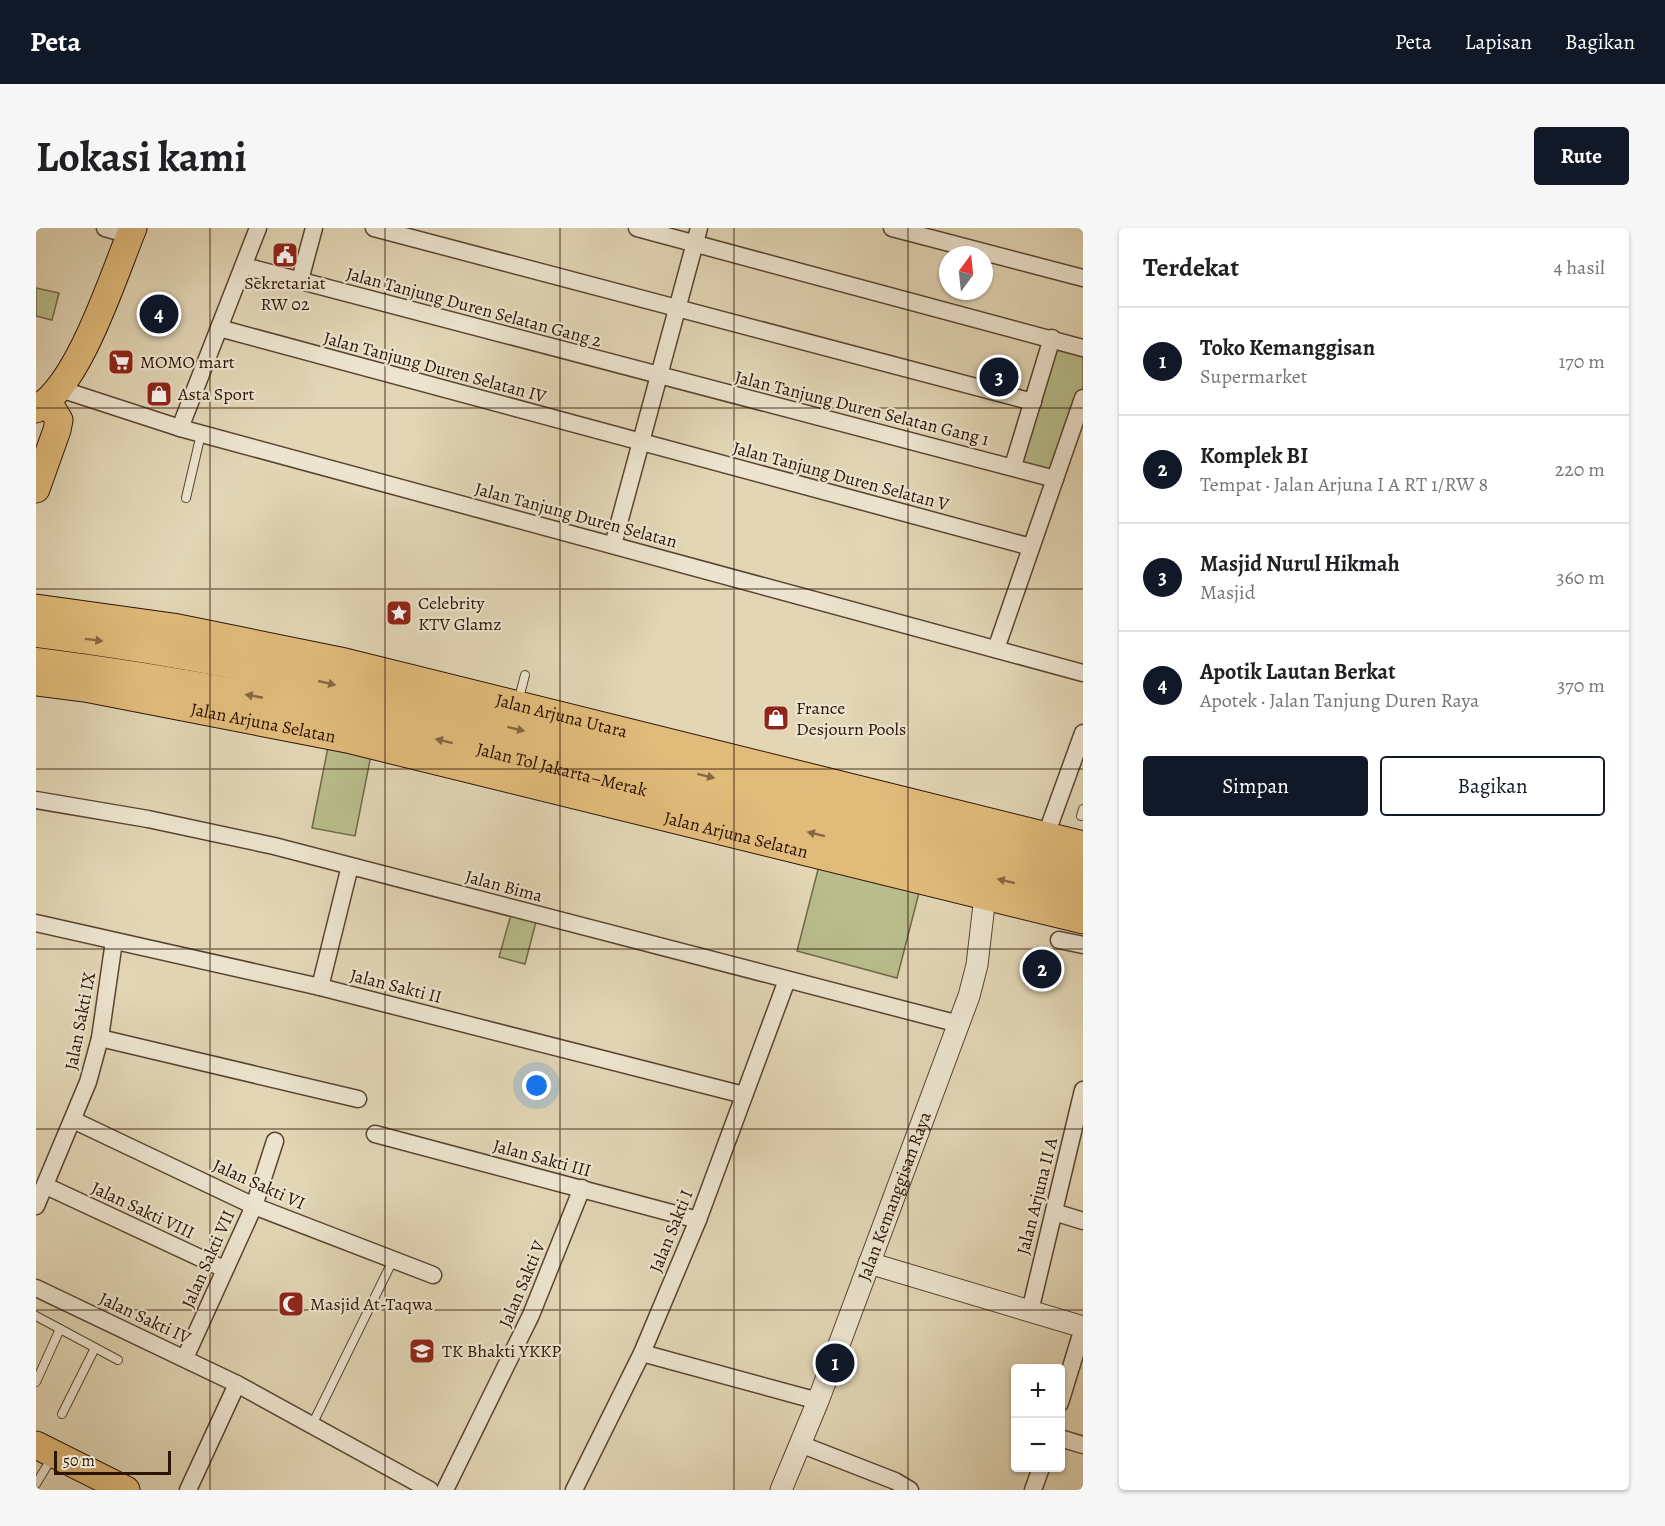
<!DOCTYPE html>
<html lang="id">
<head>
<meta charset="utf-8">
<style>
  :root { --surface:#fff; --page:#f6f6f6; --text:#202124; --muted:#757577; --line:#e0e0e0; --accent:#111827 }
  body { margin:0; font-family:Alegreya,serif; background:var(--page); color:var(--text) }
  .controls { position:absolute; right:18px; bottom:18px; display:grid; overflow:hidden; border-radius:6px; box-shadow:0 2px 4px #0004 }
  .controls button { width:54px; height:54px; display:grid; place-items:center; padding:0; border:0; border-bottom:2px solid var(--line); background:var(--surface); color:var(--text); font:30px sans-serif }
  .compass { position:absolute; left:903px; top:18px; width:54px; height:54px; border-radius:50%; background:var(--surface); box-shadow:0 2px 4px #0004; rotate:15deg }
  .scale { position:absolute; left:18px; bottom:15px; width:117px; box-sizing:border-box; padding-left:6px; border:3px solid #2c1304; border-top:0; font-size:16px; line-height:21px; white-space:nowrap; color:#2c1304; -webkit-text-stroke:4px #ece4cf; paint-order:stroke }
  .you { position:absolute; left:501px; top:858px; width:21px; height:21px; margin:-15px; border:4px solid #fff; border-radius:50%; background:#1a73e8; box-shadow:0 0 0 9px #1a73e833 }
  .badge { display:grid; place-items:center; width:39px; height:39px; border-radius:50%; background:var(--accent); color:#fff; font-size:20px; font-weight:700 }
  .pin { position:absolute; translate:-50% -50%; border:3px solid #fff; box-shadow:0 2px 6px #0006 }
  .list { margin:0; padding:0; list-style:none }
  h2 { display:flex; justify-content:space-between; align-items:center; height:78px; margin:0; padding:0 24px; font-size:26px }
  h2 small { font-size:20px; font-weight:400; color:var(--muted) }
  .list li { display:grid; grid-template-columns:39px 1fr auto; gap:18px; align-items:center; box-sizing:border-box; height:108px; padding:0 24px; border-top:2px solid var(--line) }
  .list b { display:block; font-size:22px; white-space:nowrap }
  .list p { margin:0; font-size:20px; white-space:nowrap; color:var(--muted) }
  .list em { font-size:20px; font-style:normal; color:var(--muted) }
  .actions { display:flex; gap:12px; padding:18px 24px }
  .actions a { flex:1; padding:14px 0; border:2px solid var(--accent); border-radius:6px; text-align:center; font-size:21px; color:var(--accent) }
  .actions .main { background:var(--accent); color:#fff }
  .map { position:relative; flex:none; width:1047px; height:1262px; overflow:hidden; border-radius:6px }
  header { display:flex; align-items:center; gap:36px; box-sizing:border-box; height:84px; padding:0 30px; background:var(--accent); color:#fff }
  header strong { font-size:28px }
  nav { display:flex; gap:33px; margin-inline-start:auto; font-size:21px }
  .intro { display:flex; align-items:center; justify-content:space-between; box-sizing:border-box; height:144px; padding:0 36px }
  h1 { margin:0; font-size:42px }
  .button { padding:15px 27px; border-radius:6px; background:var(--accent); color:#fff; font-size:21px; font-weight:700 }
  main { display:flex; gap:36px; padding:0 36px }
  aside { flex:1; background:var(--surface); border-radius:6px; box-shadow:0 2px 4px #0004 }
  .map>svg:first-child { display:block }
  .green { fill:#b8bd8b; stroke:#726848; stroke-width:1.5 }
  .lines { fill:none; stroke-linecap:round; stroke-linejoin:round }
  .service-casing { stroke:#5a4430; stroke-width:10 }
  .minor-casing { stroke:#5a4430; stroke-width:19 }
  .tertiary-casing { stroke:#5a4430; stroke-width:23 }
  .primary-casing { stroke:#2c1304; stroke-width:29 }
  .motorway-casing { stroke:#2c1304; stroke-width:32 }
  .service { stroke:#ece4cf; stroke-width:8 }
  .minor { stroke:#ece4cf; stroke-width:16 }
  .tertiary { stroke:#ece4cf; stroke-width:21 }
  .primary { stroke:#e1bb7a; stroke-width:27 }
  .motorway { stroke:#e1bb7a; stroke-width:30 }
  .oneway { fill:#86673f }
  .grid { fill:none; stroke:#2c1304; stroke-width:1.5; stroke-opacity:0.55 }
  .labels { text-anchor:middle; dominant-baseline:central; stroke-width:4.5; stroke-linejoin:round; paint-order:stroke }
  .poi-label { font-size:18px; fill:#2c1304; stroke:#ece4cf; text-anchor:start }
  .street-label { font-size:18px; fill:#2c1304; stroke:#ece4cf }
</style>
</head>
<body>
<header>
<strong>Peta</strong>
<nav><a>Peta</a><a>Lapisan</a><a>Bagikan</a></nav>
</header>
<div class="intro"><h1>Lokasi kami</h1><a class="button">Rute</a></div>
<main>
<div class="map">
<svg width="1047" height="1262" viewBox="0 0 1047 1262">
  <rect width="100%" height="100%" fill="#e2d6b5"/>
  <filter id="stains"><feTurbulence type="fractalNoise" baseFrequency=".00333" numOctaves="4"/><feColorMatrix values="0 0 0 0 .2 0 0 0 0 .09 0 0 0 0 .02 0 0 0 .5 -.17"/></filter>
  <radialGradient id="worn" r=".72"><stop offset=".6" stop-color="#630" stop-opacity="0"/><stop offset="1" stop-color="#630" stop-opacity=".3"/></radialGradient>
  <g class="green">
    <polygon points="0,60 23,65 16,92 0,88"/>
    <polygon points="1017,112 1047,121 1047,182 1023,249 979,237"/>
    <polygon points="294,509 337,517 319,608 276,600"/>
    <polygon points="785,630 885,657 861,750 761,723"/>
    <polygon points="476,683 501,690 489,736 463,729"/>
  </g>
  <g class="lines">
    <g class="service-casing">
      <g id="service">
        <polyline points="150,270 165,206"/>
        <polyline points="482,474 489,447"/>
        <polyline points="1045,588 1047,581"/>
        <polyline points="0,1088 82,1132"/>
        <polyline points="0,1154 24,1101"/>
        <polyline points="26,1186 59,1120"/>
        <polyline points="276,1197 357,1032"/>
        <polyline points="0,1256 17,1228"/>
      </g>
    </g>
    <g class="minor-casing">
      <g id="minor">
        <polyline points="69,0 94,7"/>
        <polyline points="338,0 997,174"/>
        <polyline points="601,0 1047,120"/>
        <polyline points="856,0 1047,50"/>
        <polyline points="208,38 1019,251"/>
        <polyline points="264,52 278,0"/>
        <polyline points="183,100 995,319"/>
        <polyline points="24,161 144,200 1047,445"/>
        <polyline points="144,200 222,0"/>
        <polyline points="977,238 1016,110"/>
        <polyline points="577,317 663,0"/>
        <polyline points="960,421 1047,170"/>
        <polyline points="0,572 112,591 238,618 923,796"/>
        <polyline points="1010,607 1047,505"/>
        <polyline points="0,695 284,759 708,867"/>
        <polyline points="1023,712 1047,717"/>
        <polyline points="284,759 314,638"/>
        <polyline points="64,810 322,871"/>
        <polyline points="37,892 218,978 397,1047"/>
        <polyline points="339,906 662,992"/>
        <polyline points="10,958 188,1041"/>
        <polyline points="0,978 52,854 64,810 78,713"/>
        <polyline points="1018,984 1047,993"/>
        <polyline points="0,1060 201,1156 394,1262"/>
        <polyline points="994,1083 1047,862"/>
        <polyline points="606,1125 782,1173"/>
        <polyline points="149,1130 218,978 239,913"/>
        <polyline points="1024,1175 1047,1100"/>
        <polyline points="1024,1210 1047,1217"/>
        <polyline points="764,1216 859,1253 874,1262"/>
        <polyline points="152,1262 201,1156"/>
        <polyline points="409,1262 495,1087 546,960"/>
        <polyline points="538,1262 606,1125 662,992 751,752"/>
        <polyline points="997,1262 1005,1240"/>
      </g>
    </g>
    <g class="tertiary-casing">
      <g id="tertiary">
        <polyline points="833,1035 1047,1099"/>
        <path id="s1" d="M 745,1262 L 782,1173 L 933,768 L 941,737 L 949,668"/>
      </g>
    </g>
    <g class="primary-casing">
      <g id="primary">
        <path d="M 0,181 C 43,158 78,46 97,0"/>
        <polyline points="0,261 21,202 23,192 12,174"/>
        <path id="s2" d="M 0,380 L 137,399 L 309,434 L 1047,617"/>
        <path id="s3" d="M 0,454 L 49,460 L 311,511 L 1047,692"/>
        <polyline points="0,1217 90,1262"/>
      </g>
    </g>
    <g class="motorway-casing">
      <g id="motorway">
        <path d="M 0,404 C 103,417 204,435 305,458 L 1047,641"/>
        <path id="s4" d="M 0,435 C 104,448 207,466 310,488 L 1047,671"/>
      </g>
    </g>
    <use href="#service" class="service"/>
    <use href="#minor" class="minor"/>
    <use href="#tertiary" class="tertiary"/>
    <use href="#primary" class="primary"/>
    <use href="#motorway" class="motorway"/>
  </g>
  <defs><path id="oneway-solid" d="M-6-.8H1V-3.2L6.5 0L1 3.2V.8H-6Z" transform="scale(1.5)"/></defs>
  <g class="oneway">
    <use href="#oneway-solid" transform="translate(58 412) rotate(7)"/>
    <use href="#oneway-solid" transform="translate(291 455) rotate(13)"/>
    <use href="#oneway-solid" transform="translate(218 468) rotate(-169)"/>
    <use href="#oneway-solid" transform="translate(480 501) rotate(14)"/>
    <use href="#oneway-solid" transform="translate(408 513) rotate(-166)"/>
    <use href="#oneway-solid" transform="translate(670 548) rotate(14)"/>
    <use href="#oneway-solid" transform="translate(780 606) rotate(-166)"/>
    <use href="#oneway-solid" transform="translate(970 653) rotate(-166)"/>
  </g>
  <path class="grid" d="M 174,0 L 174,1262M 349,0 L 349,1262M 524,0 L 524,1262M 698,0 L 698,1262M 872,0 L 872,1262M 0,180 L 1047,180M 0,361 L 1047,361M 0,541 L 1047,541M 0,721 L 1047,721M 0,901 L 1047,901M 0,1082 L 1047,1082"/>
  <defs>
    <g id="civic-square" transform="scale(1.35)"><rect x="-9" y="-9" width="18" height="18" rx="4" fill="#8f2418" stroke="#ece4cf"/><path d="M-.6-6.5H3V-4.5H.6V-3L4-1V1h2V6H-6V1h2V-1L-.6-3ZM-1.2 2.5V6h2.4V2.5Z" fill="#fff"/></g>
    <g id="supermarket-square" transform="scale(1.35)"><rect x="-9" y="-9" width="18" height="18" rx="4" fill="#8f2418" stroke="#ece4cf"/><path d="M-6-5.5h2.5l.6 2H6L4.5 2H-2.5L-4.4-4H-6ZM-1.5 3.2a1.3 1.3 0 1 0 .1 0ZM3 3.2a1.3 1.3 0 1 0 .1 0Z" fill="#fff"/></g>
    <g id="shop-square" transform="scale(1.35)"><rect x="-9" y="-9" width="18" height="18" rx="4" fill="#8f2418" stroke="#ece4cf"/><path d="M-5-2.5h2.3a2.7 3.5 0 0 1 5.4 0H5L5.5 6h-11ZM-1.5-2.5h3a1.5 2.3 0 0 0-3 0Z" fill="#fff"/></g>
    <g id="sight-square" transform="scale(1.35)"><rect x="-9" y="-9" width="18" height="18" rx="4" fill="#8f2418" stroke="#ece4cf"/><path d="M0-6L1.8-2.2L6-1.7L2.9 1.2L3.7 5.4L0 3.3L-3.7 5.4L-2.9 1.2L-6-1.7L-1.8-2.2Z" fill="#fff"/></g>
    <g id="mosque-square" transform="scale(1.35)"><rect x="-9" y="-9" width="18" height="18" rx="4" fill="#8f2418" stroke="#ece4cf"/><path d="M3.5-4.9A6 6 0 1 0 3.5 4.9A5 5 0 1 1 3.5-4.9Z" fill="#fff"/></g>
    <g id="school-square" transform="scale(1.35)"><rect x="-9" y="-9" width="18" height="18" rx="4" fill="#8f2418" stroke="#ece4cf"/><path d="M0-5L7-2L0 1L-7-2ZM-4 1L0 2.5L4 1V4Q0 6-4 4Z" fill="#fff"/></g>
  </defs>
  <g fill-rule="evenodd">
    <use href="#civic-square" x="249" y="27"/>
    <use href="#supermarket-square" x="85" y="134"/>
    <use href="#shop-square" x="123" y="166"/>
    <use href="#sight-square" x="363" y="385"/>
    <use href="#shop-square" x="740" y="490"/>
    <use href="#mosque-square" x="255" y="1076"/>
    <use href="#school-square" x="386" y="1123"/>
  </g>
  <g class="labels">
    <g class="poi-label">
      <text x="249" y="55" text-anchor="middle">Sekretariat<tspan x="249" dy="21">RW 02</tspan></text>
      <text x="104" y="134">MOMO mart</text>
      <text x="142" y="166">Asta Sport</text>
      <text x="382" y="375">Celebrity<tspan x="382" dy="21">KTV Glamz</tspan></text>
      <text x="760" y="480">France<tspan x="760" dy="21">Desjourn Pools</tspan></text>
      <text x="274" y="1076">Masjid At-Taqwa</text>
      <text x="406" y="1123">TK Bhakti YKKP</text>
    </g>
    <g class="street-label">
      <text transform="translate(438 79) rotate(15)">Jalan Tanjung Duren Selatan Gang 2</text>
      <text transform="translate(399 139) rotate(15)">Jalan Tanjung Duren Selatan IV</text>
      <text transform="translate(826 180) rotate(14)">Jalan Tanjung Duren Selatan Gang 1</text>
      <text transform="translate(805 248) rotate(15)">Jalan Tanjung Duren Selatan V</text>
      <text transform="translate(540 287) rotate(15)">Jalan Tanjung Duren Selatan</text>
      <text stroke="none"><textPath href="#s2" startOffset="537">Jalan Arjuna Utara</textPath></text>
      <text stroke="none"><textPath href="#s3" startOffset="231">Jalan Arjuna Selatan</textPath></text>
      <text stroke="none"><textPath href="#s4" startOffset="537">Jalan Tol Jakarta–Merak</textPath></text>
      <text stroke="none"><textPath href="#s3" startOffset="717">Jalan Arjuna Selatan</textPath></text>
      <text transform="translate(468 658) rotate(15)">Jalan Bima</text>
      <text transform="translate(360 758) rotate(14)">Jalan Sakti II</text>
      <text transform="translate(44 793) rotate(-79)">Jalan Sakti IX</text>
      <text transform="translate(506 930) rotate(15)">Jalan Sakti III</text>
      <text transform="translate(223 956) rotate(24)">Jalan Sakti VI</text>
      <text stroke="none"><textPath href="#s1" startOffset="315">Jalan Kemanggisan Raya</textPath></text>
      <text transform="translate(1001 968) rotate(-76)">Jalan Arjuna II A</text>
      <text transform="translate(107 982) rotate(25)">Jalan Sakti VIII</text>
      <text transform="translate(635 1003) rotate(-68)">Jalan Sakti I</text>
      <text transform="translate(172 1031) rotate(-66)">Jalan Sakti VII</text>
      <text transform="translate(486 1056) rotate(-67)">Jalan Sakti V</text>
      <text transform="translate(109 1090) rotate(25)">Jalan Sakti IV</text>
    </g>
  </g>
  <rect width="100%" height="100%" filter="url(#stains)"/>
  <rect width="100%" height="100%" fill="url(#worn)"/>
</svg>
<div class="controls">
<button>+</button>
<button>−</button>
</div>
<svg class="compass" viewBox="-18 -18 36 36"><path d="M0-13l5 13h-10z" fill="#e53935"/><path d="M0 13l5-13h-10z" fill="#757577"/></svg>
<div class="scale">50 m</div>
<div class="you"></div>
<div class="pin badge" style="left:799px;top:1135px">1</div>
<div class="pin badge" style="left:1006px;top:741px">2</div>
<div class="pin badge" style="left:963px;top:149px">3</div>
<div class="pin badge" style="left:123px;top:86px">4</div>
</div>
<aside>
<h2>Terdekat<small>4 hasil</small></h2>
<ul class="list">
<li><span class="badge">1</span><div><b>Toko Kemanggisan</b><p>Supermarket</p></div><em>170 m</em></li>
<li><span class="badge">2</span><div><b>Komplek BI</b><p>Tempat · Jalan Arjuna I A RT 1/RW 8</p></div><em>220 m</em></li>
<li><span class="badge">3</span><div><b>Masjid Nurul Hikmah</b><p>Masjid</p></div><em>360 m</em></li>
<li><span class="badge">4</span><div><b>Apotik Lautan Berkat</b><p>Apotek · Jalan Tanjung Duren Raya</p></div><em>370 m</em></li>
</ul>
<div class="actions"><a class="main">Simpan</a><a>Bagikan</a></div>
</aside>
</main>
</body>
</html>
